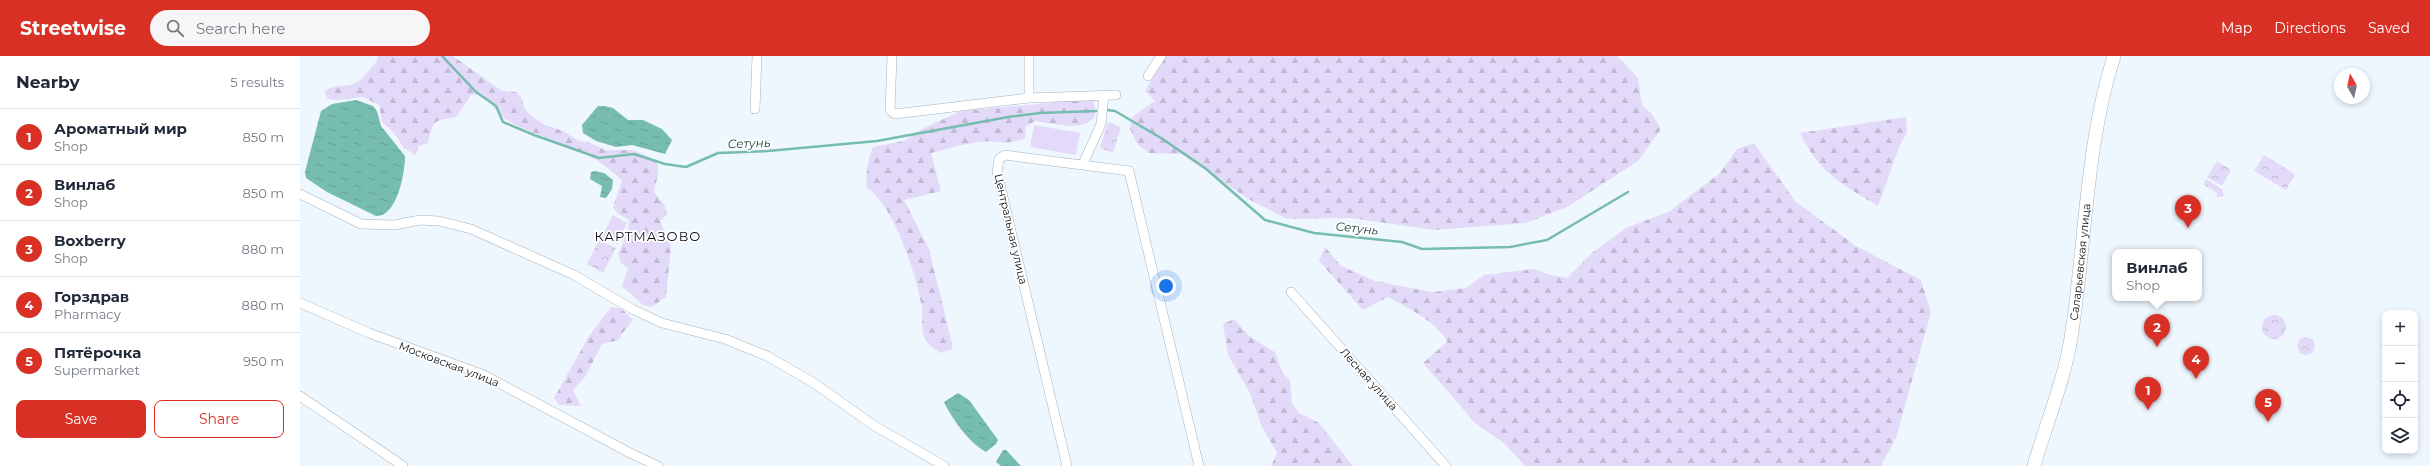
<!DOCTYPE html>
<html lang="en">
<head>
<meta charset="utf-8">
<style>
  :root { --surface:#fff; --page:#f6f6f7; --text:#1f2937; --muted:#747a83; --line:#e0e1e3; --accent:#d93025 }
  body { margin:0; font-family:Montserrat,sans-serif; background:var(--page); color:var(--text) }
  .controls { position:absolute; right:12px; bottom:12px; display:grid; overflow:hidden; border-radius:8px; box-shadow:0 2px 6px #0003 }
  .controls button { width:36px; height:36px; display:grid; place-items:center; padding:0; border:0; border-bottom:1px solid var(--line); background:var(--surface); color:var(--text); font:20px sans-serif }
  .compass { position:absolute; left:2034px; top:12px; width:36px; height:36px; border-radius:50%; background:var(--surface); box-shadow:0 2px 6px #0003; rotate:351deg }
  .you { position:absolute; left:866px; top:230px; width:14px; height:14px; margin:-10px; border:3px solid #fff; border-radius:50%; background:#1a73e8; box-shadow:0 0 0 6px #1a73e833 }
  .badge { display:grid; place-items:center; width:26px; height:26px; border-radius:50%; background:var(--accent); color:#fff; font-size:13px; font-weight:700 }
  .pin { position:absolute; translate:-50% -33px; filter:drop-shadow(0 1px 2px #0008) }
  .pin::after { content:''; position:absolute; top:21px; width:14px; height:12px; background:inherit; clip-path:polygon(0 0,100% 0,50% 100%) }
  .popup { position:absolute; left:1812px; top:193px; width:90px; height:52px; box-sizing:border-box; display:grid; place-content:center; border-radius:8px; background:var(--surface); filter:drop-shadow(0 1px 3px #0005); font-size:13px; white-space:nowrap; color:var(--muted) }
  .popup b { font-size:15px; color:var(--text) }
  .popup::after { content:''; position:absolute; left:50%; top:100%; margin-left:-8px; border:8px solid transparent; border-top-color:var(--surface) }
  .list { margin:0; padding:0; list-style:none }
  h2 { display:flex; justify-content:space-between; align-items:center; height:52px; margin:0; padding:0 16px; font-size:17px }
  h2 small { font-size:13px; font-weight:400; color:var(--muted) }
  .list li { display:grid; grid-template-columns:26px 1fr auto; gap:12px; align-items:center; box-sizing:border-box; height:56px; padding:0 16px; border-top:1px solid var(--line) }
  .list b { display:block; font-size:15px; white-space:nowrap }
  .list p { margin:0; font-size:13px; white-space:nowrap; color:var(--muted) }
  .list em { font-size:13px; font-style:normal; color:var(--muted) }
  .actions { display:flex; gap:8px; padding:12px 16px }
  .actions a { flex:1; padding:9px 0; border:1px solid var(--accent); border-radius:8px; text-align:center; font-size:14px; color:var(--accent) }
  .actions .main { background:var(--accent); color:#fff }
  .icon { flex:none; width:22px; height:22px; fill:none; stroke:currentColor; stroke-width:2; stroke-linecap:round; stroke-linejoin:round }
  .map { position:relative; flex:none; width:2130px; height:410px; overflow:hidden }
  header { display:flex; align-items:center; gap:24px; box-sizing:border-box; height:56px; padding:0 20px; background:var(--accent); color:#fff }
  header strong { font-size:19px }
  nav { display:flex; gap:22px; margin-inline-start:auto; font-size:14px }
  .search { width:280px; height:36px; background:var(--page); display:flex; align-items:center; gap:10px; box-sizing:border-box; padding:0 14px; border-radius:22px; color:var(--muted); font-size:15px }
  main { display:flex }
  aside { flex:1; background:var(--surface) }
  .map>svg:first-child { display:block }
  .forest { fill:url(#forest-firs) }
  .park { fill:url(#park-crowns) }
  .pitch { fill:#e3dafa }
  .water { fill:url(#water-ripples) }
  .lines { fill:none; stroke-linecap:round; stroke-linejoin:round }
  .stream { stroke:#76bcaf; stroke-width:2.5 }
  .street-casing { stroke:#a4b2bc; stroke-width:10 }
  .secondary-casing { stroke:#a4b2bc; stroke-width:14 }
  .street { stroke:#fff; stroke-width:9 }
  .secondary { stroke:#fff; stroke-width:13 }
  .labels { text-anchor:middle; dominant-baseline:central; stroke-width:3.5; stroke-linejoin:round; paint-order:stroke }
  .street-label { font-size:11px; fill:#0c1014; stroke:#fff }
  .water-label { font-size:12px; font-style:italic; fill:#183a34; stroke:#fff }
  .quarter-label { font-size:13px; letter-spacing:1px; fill:#0c1014; stroke:#fff }
</style>
</head>
<body>
<header>
<strong>Streetwise</strong>
<div class="search"><svg class="icon" aria-label="search" viewBox="0 0 24 24"><circle cx="10" cy="10" r="6"/><path d="M15 15l6 6"/></svg>Search here</div>
<nav><a>Map</a><a>Directions</a><a>Saved</a></nav>
</header>
<main>
<aside>
<h2>Nearby<small>5 results</small></h2>
<ul class="list">
<li><span class="badge">1</span><div><b>Ароматный мир</b><p>Shop</p></div><em>850 m</em></li>
<li><span class="badge">2</span><div><b>Винлаб</b><p>Shop</p></div><em>850 m</em></li>
<li><span class="badge">3</span><div><b>Boxberry</b><p>Shop</p></div><em>880 m</em></li>
<li><span class="badge">4</span><div><b>Горздрав</b><p>Pharmacy</p></div><em>880 m</em></li>
<li><span class="badge">5</span><div><b>Пятёрочка</b><p>Supermarket</p></div><em>950 m</em></li>
</ul>
<div class="actions"><a class="main">Save</a><a>Share</a></div>
</aside>
<div class="map">
<svg width="2130" height="410" viewBox="0 0 2130 410">
  <defs>
    <pattern id="forest-firs" width="22" height="20" patternUnits="userSpaceOnUse"><rect width="22" height="20" fill="#e3dafa"/><path d="M5 1l3.5 6h-7zM16 11l3.5 6h-7z" fill="#c2bad5"/></pattern>
    <pattern id="park-crowns" width="20" height="18" patternUnits="userSpaceOnUse"><rect width="20" height="18" fill="#e3dafa"/><path d="M2 6a3 3 0 1 1 6 0M12 15a3 3 0 1 1 6 0" fill="none" stroke="#c2bad5"/></pattern>
    <pattern id="water-ripples" width="26" height="14" patternUnits="userSpaceOnUse"><rect width="26" height="14" fill="#76bcaf"/><path d="M2 4q2-2 4 0t4 0M15 11q2-2 4 0t4 0" fill="none" stroke="#65a196"/></pattern>
  </defs>
  <rect width="100%" height="100%" fill="#eff7fe"/>
  <g class="forest">
    <path d="M 78,0 L 153,0 L 202,35 L 216,36 L 222,42 L 224,51 L 230,59 L 245,69 L 263,75 L 279,85 L 288,86 L 305,94 L 333,94 L 349,101 L 358,109 L 358,118 L 354,136 L 365,150 L 367,159 L 360,165 L 371,191 L 366,241 L 352,251 L 343,249 L 322,230 L 328,213 L 321,207 L 318,199 L 328,174 L 329,164 L 318,158 L 313,151 L 322,125 C 293,93 249,86 212,67 C 198,60 193,47 180,38 L 171,39 L 156,61 C 133,66 134,62 128,87 L 119,90 L 116,99 L 104,92 L 94,77 L 82,66 L 79,49 L 63,41 L 37,44 L 28,43 L 24,35 C 47,23 50,39 70,13 C 74,8 77,7 78,0 Z"/>
    <polygon points="866,0 1317,0 1338,22 1342,49 1352,58 1361,73 1338,105 1267,151 1226,167 1134,174 1051,162 987,163 950,144 881,98 849,97 838,89 830,73 832,61 855,45 845,35"/>
    <path d="M 793,43 C 794,47 796,54 795,58 C 789,78 751,67 735,65 L 726,71 L 725,82 C 704,91 698,83 679,86 C 663,88 647,93 631,97 L 641,135 L 604,144 L 629,193 L 652,287 L 652,293 L 641,297 C 634,293 627,289 624,281 C 620,270 624,258 621,247 C 615,216 594,149 567,132 C 565,121 568,101 573,91 L 604,85 L 622,73 L 661,55 Z"/>
    <path d="M 1606,61 L 1607,76 L 1599,91 L 1578,150 C 1542,128 1519,117 1500,77 Z"/>
    <path d="M 1454,87 L 1496,146 L 1556,190 L 1621,224 L 1631,256 L 1596,382 L 1581,410 L 1225,410 L 1204,387 L 1176,368 L 1123,307 L 1147,286 C 1142,268 1104,250 1088,241 L 1063,254 L 1019,205 L 1025,191 L 1041,210 L 1075,225 L 1132,236 L 1166,232 L 1184,219 L 1234,213 L 1251,219 L 1267,222 L 1292,197 L 1326,172 L 1370,155 L 1420,117 L 1437,93 Z"/>
    <path d="M 311,251 L 320,252 L 333,263 C 329,272 322,275 319,284 L 302,288 L 285,321 L 273,334 L 281,350 L 259,349 L 254,342 L 289,280 Z"/>
    <polygon points="934,263 949,280 975,296 982,316 990,324 992,347 999,357 1019,367 1053,410 971,410 977,397 961,369 950,337 928,299 923,268"/>
  </g>
  <g class="park">
    <polygon points="808,66 821,71 813,97 800,92"/>
    <polygon points="1964,99 1995,118 1986,134 1954,115"/>
    <polygon points="1917,105 1931,114 1922,130 1907,121"/>
    <polygon points="1906,123 1922,133 1924,140 1918,141 1917,137 1903,128"/>
    <polygon points="299,184 316,192 303,217 287,208"/>
    <circle cx="1974" cy="271" r="12"/>
    <circle cx="2006" cy="290" r="9"/>
  </g>
  <g class="pitch">
    <polygon points="734,69 780,77 776,99 730,91"/>
    <polygon points="313,159 327,167 317,188 302,181"/>
  </g>
  <g class="water">
    <path d="M 56,44 L 73,50 L 77,55 L 81,70 L 105,100 C 105,117 97,161 76,160 L 27,136 L 6,122 L 5,116 L 21,55 L 32,48 Z"/>
    <polygon points="305,50 313,52 328,64 343,64 362,73 372,84 365,98 332,89 316,91 296,85 283,77 282,69 298,50"/>
    <polygon points="295,115 304,117 313,124 312,133 306,142 300,141 302,130 290,123 291,116"/>
    <path d="M 658,337 L 669,344 L 698,384 L 696,388 L 686,396 C 668,386 653,364 644,346 Z"/>
    <polygon points="703,394 706,394 721,410 701,410 696,406"/>
  </g>
  <g class="lines">
    <g class="stream">
      <polyline points="142,0 176,36 196,50 203,66 234,79 299,102 334,98 365,108 386,111 418,97 468,95 577,85 708,61 740,57 796,55"/>
      <polyline points="807,54 815,55 861,82 905,112 965,164 1014,177 1102,186 1122,193 1210,191 1247,184 1328,136"/>
    </g>
    <g class="street-casing">
      <g id="street">
        <polyline points="592,0 590,54 595,58 729,42 816,39"/>
        <polyline points="729,0 729,42"/>
        <polyline points="848,20 861,0"/>
        <polyline points="455,53 457,0"/>
        <polyline points="783,108 801,68 804,39"/>
        <polyline points="0,138 61,168 94,169 120,164 139,165 171,173 274,219 332,253 362,267 425,283 467,300 514,327 573,369 644,410"/>
        <polyline points="991,236 1146,410"/>
        <polyline points="0,247 69,277 184,319 332,398 358,410"/>
        <polyline points="0,340 103,410"/>
        <polyline points="767,410 697,116 699,103 705,99 829,115 899,410"/>
      </g>
    </g>
    <g class="secondary-casing">
      <g id="secondary">
        <path id="s1" d="M 1734,410 C 1746,368 1764,325 1771,282 C 1786,187 1785,92 1814,0"/>
      </g>
    </g>
    <use href="#street" class="street"/>
    <use href="#secondary" class="secondary"/>
  </g>
  <g class="labels">
    <g class="street-label">
      <text transform="translate(711 173) rotate(77)">Центральная улица</text>
      <text stroke="none"><textPath href="#s1" startOffset="210">Саларьевская улица</textPath></text>
      <text transform="translate(149 308) rotate(21)">Московская улица</text>
      <text transform="translate(1069 323) rotate(48)">Лесная улица</text>
    </g>
    <g class="water-label">
      <text transform="translate(449 87) rotate(-2)">Сетунь</text>
      <text transform="translate(1057 172) rotate(6)">Сетунь</text>
    </g>
    <g class="quarter-label">
      <text x="348" y="180">КАРТМАЗОВО</text>
    </g>
  </g>
</svg>
<div class="controls">
<button>+</button>
<button>−</button>
<button><svg class="icon" aria-label="locate" viewBox="0 0 24 24"><circle cx="12" cy="12" r="6"/><path d="M12 2v4M12 18v4M2 12h4M18 12h4"/></svg></button>
<button><svg class="icon" aria-label="layers" viewBox="0 0 24 24"><path d="M12 4l9 5-9 5-9-5zM3 14l9 5 9-5"/></svg></button>
</div>
<svg class="compass" viewBox="-18 -18 36 36"><path d="M0-13l5 13h-10z" fill="#e53935"/><path d="M0 13l5-13h-10z" fill="#747a83"/></svg>
<div class="you"></div>
<div class="pin badge" style="left:1848px;top:354px">1</div>
<div class="pin badge" style="left:1857px;top:291px">2</div>
<div class="popup"><b>Винлаб</b>Shop</div>
<div class="pin badge" style="left:1888px;top:172px">3</div>
<div class="pin badge" style="left:1896px;top:323px">4</div>
<div class="pin badge" style="left:1968px;top:366px">5</div>
</div>
</main>
</body>
</html>
